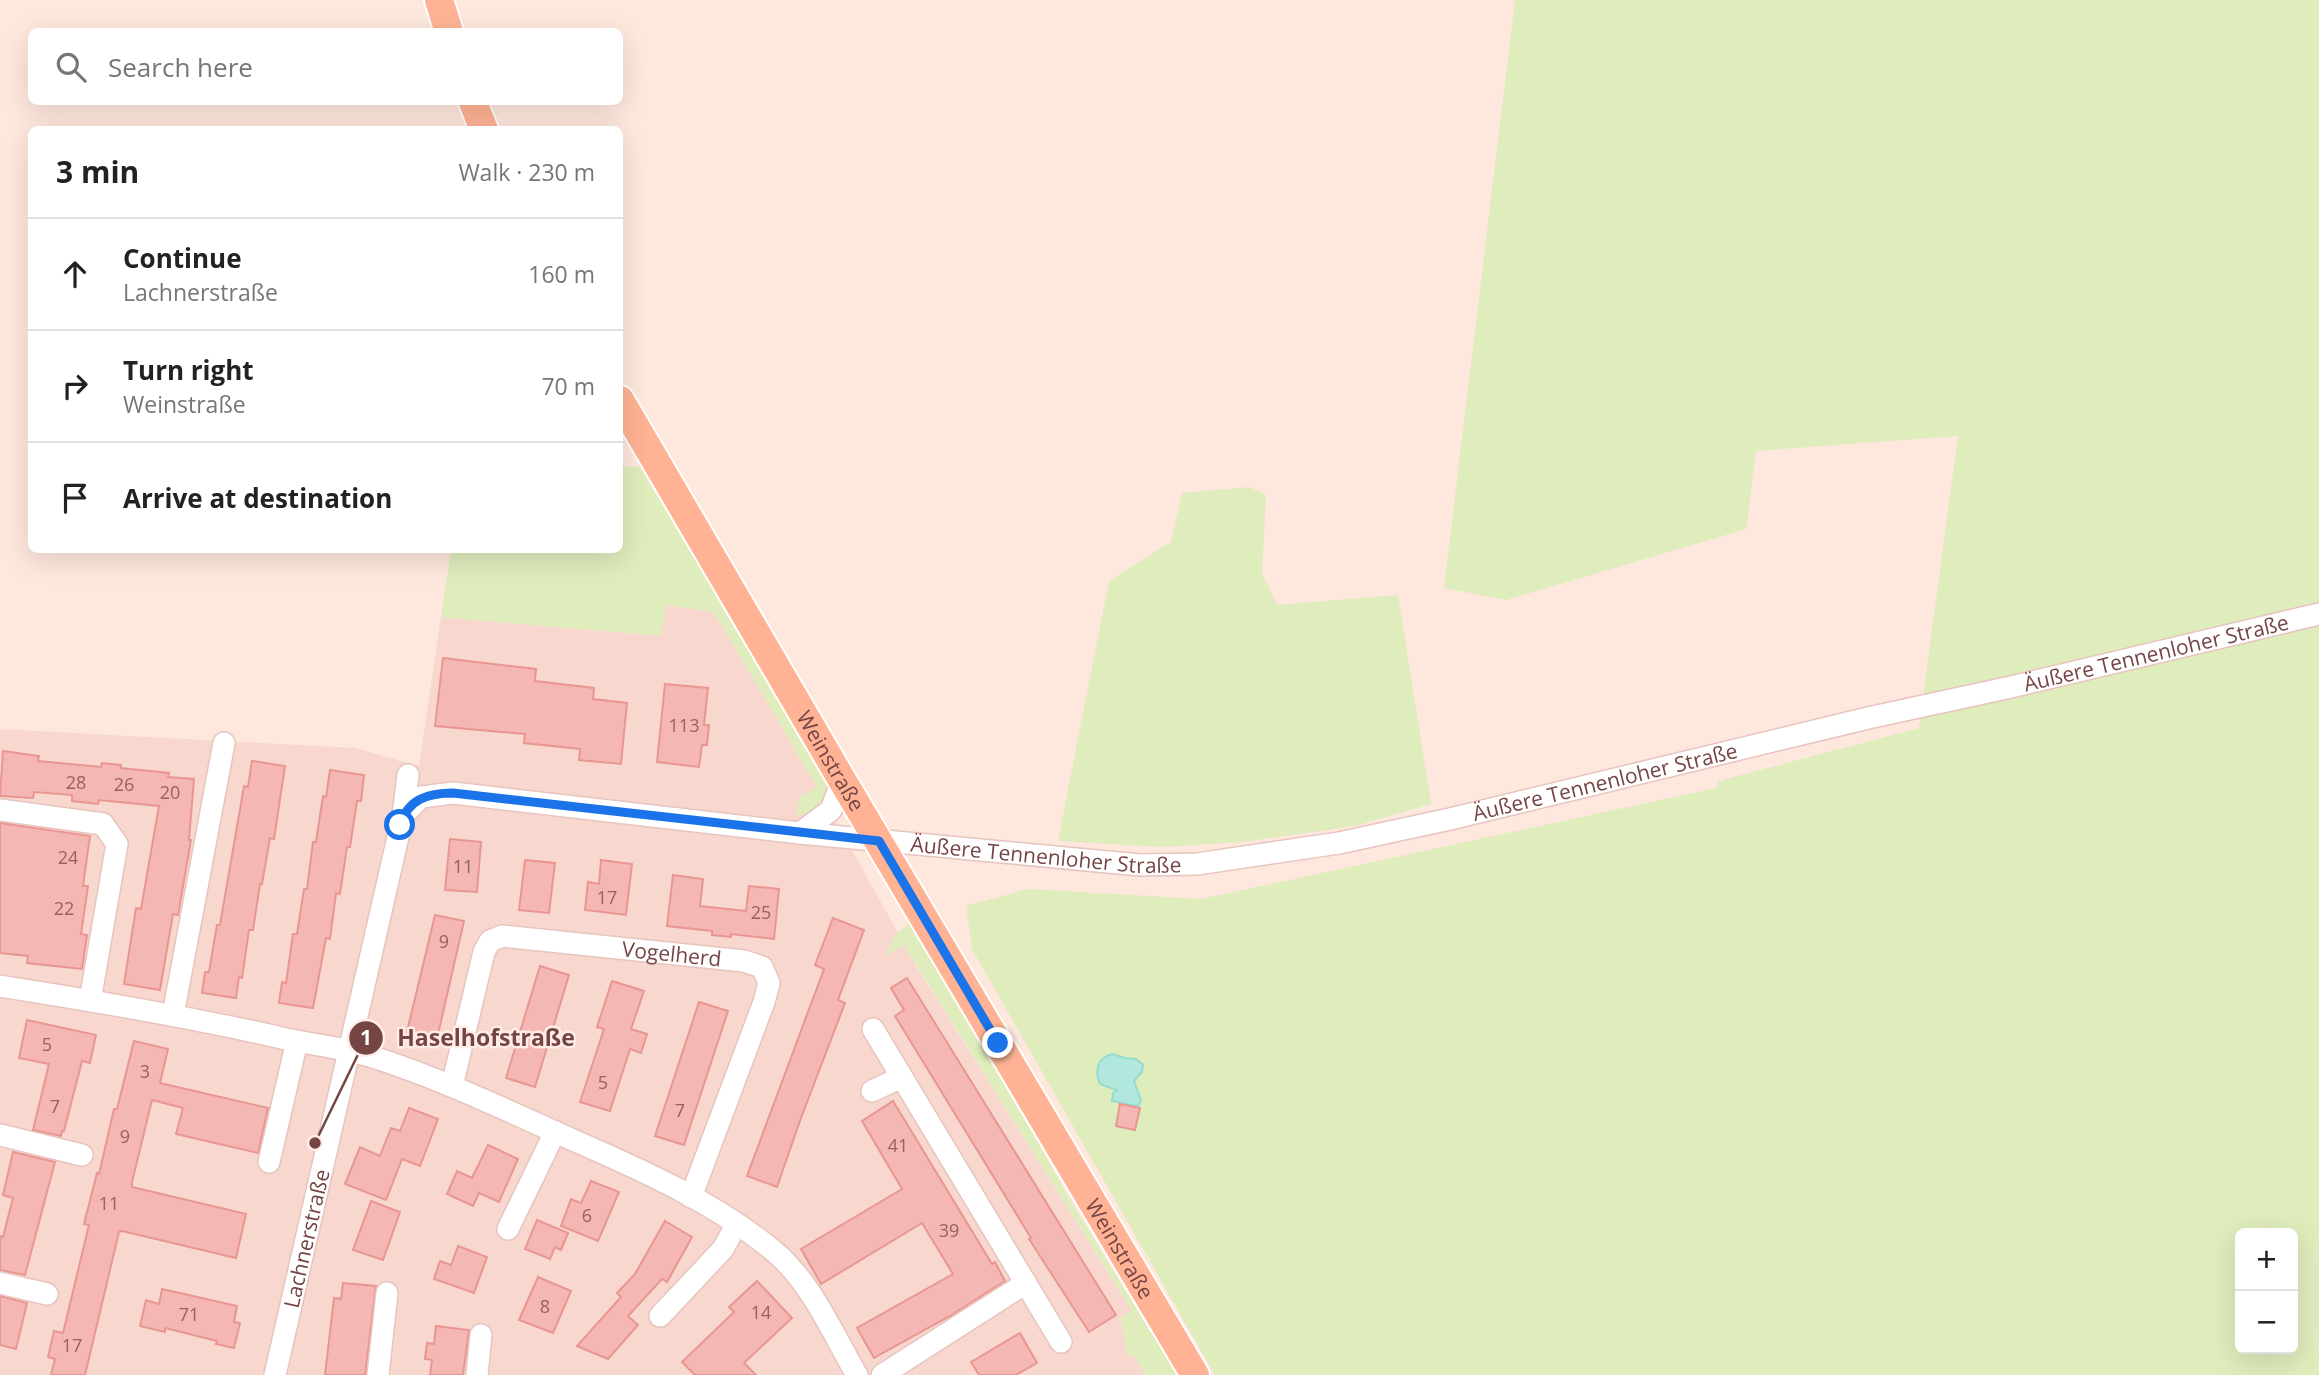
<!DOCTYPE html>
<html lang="en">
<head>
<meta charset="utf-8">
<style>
  :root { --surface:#fff; --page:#f2f2f2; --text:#222; --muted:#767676; --line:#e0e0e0 }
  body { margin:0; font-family:"Open Sans",sans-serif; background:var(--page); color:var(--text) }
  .controls { position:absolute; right:21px; bottom:21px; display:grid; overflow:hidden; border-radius:10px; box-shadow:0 7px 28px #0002 }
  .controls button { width:63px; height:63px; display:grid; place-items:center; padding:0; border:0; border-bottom:2px solid var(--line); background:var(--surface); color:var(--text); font:35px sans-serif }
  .stop { position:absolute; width:21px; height:21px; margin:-16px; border:5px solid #1a73e8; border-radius:50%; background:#fff }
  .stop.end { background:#1a73e8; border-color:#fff; box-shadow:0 2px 7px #0008 }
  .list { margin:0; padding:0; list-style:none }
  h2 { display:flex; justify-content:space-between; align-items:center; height:91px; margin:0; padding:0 28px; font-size:30px }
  h2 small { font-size:23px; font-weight:400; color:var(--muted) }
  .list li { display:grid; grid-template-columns:46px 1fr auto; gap:21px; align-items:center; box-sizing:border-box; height:112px; padding:0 28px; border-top:2px solid var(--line) }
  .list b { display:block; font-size:26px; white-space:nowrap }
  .list p { margin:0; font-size:23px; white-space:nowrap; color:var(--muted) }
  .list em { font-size:23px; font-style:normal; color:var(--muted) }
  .icon { flex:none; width:38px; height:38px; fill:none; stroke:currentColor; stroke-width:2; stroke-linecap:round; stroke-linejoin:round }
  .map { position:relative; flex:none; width:2319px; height:1375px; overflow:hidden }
  .search { position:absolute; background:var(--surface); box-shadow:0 7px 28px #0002; left:28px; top:28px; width:595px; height:77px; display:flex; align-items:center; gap:18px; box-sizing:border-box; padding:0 24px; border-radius:10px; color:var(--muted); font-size:26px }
  .panel { position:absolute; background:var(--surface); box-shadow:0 7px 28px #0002; left:28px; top:126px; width:595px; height:427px; border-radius:10px }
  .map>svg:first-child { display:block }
  .residential { fill:#f8d8ce }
  .green { fill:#dfecbc; fill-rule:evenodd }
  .water { fill:#b1e8de; stroke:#97dbcf; stroke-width:2 }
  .building { fill:#f5b7b3; stroke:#e99692; stroke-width:2 }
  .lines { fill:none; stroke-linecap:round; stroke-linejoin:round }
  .minor-casing { stroke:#e7c4be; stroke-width:24 }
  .major-casing { stroke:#fff; stroke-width:32 }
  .minor { stroke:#fff; stroke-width:21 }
  .major { stroke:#ffb394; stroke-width:28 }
  .route { stroke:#1a73e8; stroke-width:9 }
  .labels { text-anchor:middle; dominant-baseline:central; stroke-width:5; stroke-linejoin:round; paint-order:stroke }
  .number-label { font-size:18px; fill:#956260 }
  .street-label { font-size:21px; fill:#754544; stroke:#ffede6 }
  .leader { fill:none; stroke:#754544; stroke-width:2.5 }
  .callout-dot { fill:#754544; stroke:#ffede6; stroke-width:2.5 }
  .mark-label { font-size:21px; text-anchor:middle; font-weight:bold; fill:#fff }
  .callout-label { font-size:23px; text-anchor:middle; font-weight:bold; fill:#754544; stroke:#ffede6; stroke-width:5; stroke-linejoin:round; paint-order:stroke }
</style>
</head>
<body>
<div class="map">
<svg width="2319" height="1375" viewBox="0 0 2319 1375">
  <rect width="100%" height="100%" fill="#fee7dd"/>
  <polygon class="residential" points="666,605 714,612 817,787 918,969 1132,1311 1121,1317 1127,1353 1135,1358 1145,1375 0,1375 0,729 355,748 419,766 441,617 660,636"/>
  <g class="green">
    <path d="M 1515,0 L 2319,0 L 2319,1375 L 1215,1375 L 972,949 L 966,906 L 1028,889 L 1201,899 L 1716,788 L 1719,781 L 1919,728 L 1958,436 L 1756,451 L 1746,529 L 1506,600 L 1444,588 ZM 2240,1233 L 2293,1233 L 2293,1349 L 2240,1349 Z"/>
    <path d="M 620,467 L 640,467 L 824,772 C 831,796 825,816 796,815 L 800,797 L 817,787 L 714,612 L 666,605 L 661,636 L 441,617 L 451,550 L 620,550 Z"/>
    <polygon points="1249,487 1266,495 1262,573 1277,605 1398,595 1431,804 1355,826 1242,842 1163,847 1058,841 1109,581 1171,542 1182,493"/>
    <polygon points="912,921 1072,1203 1177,1375 1145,1375 1135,1358 1127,1353 1121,1317 1132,1311 904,945 885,956 895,935"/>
  </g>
  <path class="water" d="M 1113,1054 L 1125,1058 L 1136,1059 L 1143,1065 L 1142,1072 L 1134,1081 L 1141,1100 L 1138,1106 L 1112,1101 L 1113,1093 L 1117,1090 L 1100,1084 C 1094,1070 1098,1057 1113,1054 Z"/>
  <g class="building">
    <polygon points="443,658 536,669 535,681 594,688 593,699 627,703 621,764 579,760 580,749 524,743 525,734 435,726"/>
    <polygon points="665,684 708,688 704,725 709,725 707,745 702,745 699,767 657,762"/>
    <polygon points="3,751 39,756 38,761 101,767 102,763 121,765 121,768 169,773 168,777 194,779 189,840 191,840 178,915 173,914 160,990 124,984 136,908 141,909 159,806 99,800 98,804 72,801 72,795 34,792 33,798 0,796"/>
    <polygon points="252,761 285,766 274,839 270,838 262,884 260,884 253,930 249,930 242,978 239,977 236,998 202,993 205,972 209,972 217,925 220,925 244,786 248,787"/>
    <polygon points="330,770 364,775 361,801 357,801 350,847 347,847 340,894 336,893 330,939 326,938 313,1008 279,1003 282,982 286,983 293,934 297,934 304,889 307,889 313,842 316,842 323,796 326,797"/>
    <polygon points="0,823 90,836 83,886 88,886 81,934 87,935 82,969 27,963 28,956 0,953"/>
    <polygon points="450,839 481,842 477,892 445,890"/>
    <polygon points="525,860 555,863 549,913 519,910"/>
    <polygon points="601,860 632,864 626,915 585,910 588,882 599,884"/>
    <polygon points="673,875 703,879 700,906 746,911 749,886 779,889 774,939 731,934 731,937 712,935 712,931 667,926"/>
    <polygon points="435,915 464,921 436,1043 406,1036"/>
    <polygon points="833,918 864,930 838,1000 845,1003 801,1118 777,1187 747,1176 824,969 815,965"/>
    <polygon points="540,966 569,975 535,1087 506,1078"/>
    <polygon points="907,978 1116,1315 1089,1332 1029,1239 1031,1238 895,1016 904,1010 891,988"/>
    <polygon points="612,981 644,991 631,1029 647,1034 641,1053 630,1049 610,1111 580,1102 604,1029 597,1027"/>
    <polygon points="699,1002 728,1011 684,1145 655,1136"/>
    <polygon points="27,1020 96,1035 90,1063 82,1061 64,1131 62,1131 61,1136 33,1130 49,1064 19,1058"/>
    <polygon points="134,1041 168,1049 160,1083 268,1108 258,1153 176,1134 183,1108 152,1100 132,1182 132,1187 246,1214 236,1258 122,1231 119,1232 85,1375 51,1375 55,1359 48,1357 54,1331 63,1333 89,1225 84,1224 97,1173 99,1174 114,1109 117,1109"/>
    <polygon points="893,1101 992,1264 995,1262 1005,1281 950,1316 874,1358 857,1328 953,1274 922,1223 821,1284 801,1249 902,1189 862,1121"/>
    <polygon points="1120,1104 1140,1108 1135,1130 1116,1126"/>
    <polygon points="409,1108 438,1119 420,1166 402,1159 386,1200 345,1184 360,1147 380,1156 391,1128 400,1131"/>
    <polygon points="488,1145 518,1159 499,1202 479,1193 473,1206 447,1194 457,1171 472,1178"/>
    <polygon points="13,1152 55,1162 25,1275 0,1270 0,1236 3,1237 13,1198 3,1195"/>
    <polygon points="591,1181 619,1192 598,1241 561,1226 571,1199 581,1203"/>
    <polygon points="371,1201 400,1212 383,1260 353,1250"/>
    <polygon points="537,1220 568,1233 561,1250 555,1247 550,1259 525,1249"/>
    <polygon points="665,1221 692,1237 667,1282 662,1279 628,1316 638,1325 608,1359 577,1346 621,1297 617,1293 635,1274"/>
    <polygon points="458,1246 487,1257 474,1293 434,1279 440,1261 451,1265"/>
    <polygon points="538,1277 571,1291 553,1333 519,1320"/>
    <polygon points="757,1281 792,1318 744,1363 756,1375 695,1375 682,1362 734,1312 729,1307"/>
    <polygon points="343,1283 376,1286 365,1375 325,1375 334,1298 341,1299"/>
    <polygon points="162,1289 237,1306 234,1322 240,1323 234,1348 216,1344 217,1341 165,1328 165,1332 140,1326 146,1300 159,1304"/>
    <polygon points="0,1296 27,1303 16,1349 0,1345"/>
    <polygon points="436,1326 469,1330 463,1375 430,1375 432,1360 425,1359 427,1343 434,1344"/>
    <polygon points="1020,1333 1037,1363 1016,1375 979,1375 971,1362"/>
  </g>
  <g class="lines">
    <g class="minor-casing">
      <g id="minor">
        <polyline points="0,810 103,824 117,844 90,1001"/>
        <path id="s1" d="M 403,815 L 421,797 L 453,793 L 800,833 L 1140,865 L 1197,864 L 1339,843 L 1450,819 L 1868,718 L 2011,687 L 2319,614"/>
        <polyline points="800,833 831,810 842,780"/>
        <path d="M 0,986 C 96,1001 191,1017 286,1039 C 315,1045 345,1048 373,1057 C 442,1079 508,1111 573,1140 C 642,1170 718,1204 776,1253 C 812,1284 833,1334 857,1375"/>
        <polyline points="173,1015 224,743"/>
        <polyline points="873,1029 1061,1342"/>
        <path id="s2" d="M 452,1086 L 484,952 L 490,941 L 502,936 L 744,961 L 762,967 L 769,983 L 764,1002 L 691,1197"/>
        <polyline points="872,1091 902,1077"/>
        <polyline points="0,1135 82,1155"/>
        <polyline points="269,1162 297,1041"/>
        <polyline points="508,1229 555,1132"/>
        <polyline points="0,1283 47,1294"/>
        <polyline points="660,1316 723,1249 736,1225"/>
        <path id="s3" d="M 275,1375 L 403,815 L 408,775"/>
        <polyline points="378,1375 387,1293"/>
        <polyline points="477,1375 481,1335"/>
        <polyline points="882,1375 1026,1283"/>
      </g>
    </g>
    <g class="major-casing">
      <g id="major">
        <polyline points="439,0 449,32"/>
        <polyline points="473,102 484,130"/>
        <path id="s4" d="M 620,400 L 842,780 L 1195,1375"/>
      </g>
    </g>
    <use href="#minor" class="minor"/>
    <use href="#major" class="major"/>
  </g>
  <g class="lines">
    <path class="route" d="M 400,825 C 408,799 428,793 453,793 L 879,841 L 998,1043"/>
  </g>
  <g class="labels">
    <g class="number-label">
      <text x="684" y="725">113</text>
      <text x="76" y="782">28</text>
      <text x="124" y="784">26</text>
      <text x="170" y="792">20</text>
      <text x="68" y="857">24</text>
      <text x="463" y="866">11</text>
      <text x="607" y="897">17</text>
      <text x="64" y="908">22</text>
      <text x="761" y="912">25</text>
      <text x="444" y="941">9</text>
      <text x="47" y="1044">5</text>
      <text x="145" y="1071">3</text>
      <text x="603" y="1082">5</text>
      <text x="55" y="1106">7</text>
      <text x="680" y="1110">7</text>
      <text x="125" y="1136">9</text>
      <text x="898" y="1145">41</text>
      <text x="109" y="1203">11</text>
      <text x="587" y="1215">6</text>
      <text x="949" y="1230">39</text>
      <text x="545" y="1306">8</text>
      <text x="761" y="1312">14</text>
      <text x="189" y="1314">71</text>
      <text x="72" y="1345">17</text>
    </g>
    <g class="street-label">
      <text stroke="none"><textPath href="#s1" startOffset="1788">Äußere Tennenloher Straße</textPath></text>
      <text stroke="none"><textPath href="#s4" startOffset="418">Weinstraße</textPath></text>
      <text stroke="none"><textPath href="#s1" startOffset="1222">Äußere Tennenloher Straße</textPath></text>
      <text stroke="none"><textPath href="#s1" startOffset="654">Äußere Tennenloher Straße</textPath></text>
      <text stroke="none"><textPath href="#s2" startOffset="334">Vogelherd</textPath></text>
      <text stroke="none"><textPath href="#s3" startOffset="140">Lachnerstraße</textPath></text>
      <text stroke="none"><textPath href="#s4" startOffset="985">Weinstraße</textPath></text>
    </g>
  </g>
  <path class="leader" d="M315 1143L366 1038"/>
  <g class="callout-dot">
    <circle cx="315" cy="1143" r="7"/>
    <circle cx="366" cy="1038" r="18"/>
  </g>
  <g class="mark-label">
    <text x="366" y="1045">1</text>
  </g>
  <g class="callout-label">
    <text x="486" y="1046">Haselhofstraße</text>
  </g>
</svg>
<div class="controls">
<button>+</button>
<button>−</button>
</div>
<div class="stop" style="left:400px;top:825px"></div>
<div class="stop end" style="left:998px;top:1043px"></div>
<div class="search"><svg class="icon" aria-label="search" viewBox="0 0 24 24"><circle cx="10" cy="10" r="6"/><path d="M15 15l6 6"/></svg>Search here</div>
<section class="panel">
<h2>3 min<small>Walk · 230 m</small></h2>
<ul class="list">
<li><svg class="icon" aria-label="ahead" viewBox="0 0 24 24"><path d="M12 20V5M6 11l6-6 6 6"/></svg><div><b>Continue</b><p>Lachnerstraße</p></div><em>160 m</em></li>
<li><svg class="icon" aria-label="right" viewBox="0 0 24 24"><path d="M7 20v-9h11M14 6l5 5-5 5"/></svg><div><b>Turn right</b><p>Weinstraße</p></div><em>70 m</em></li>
<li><svg class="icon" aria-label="arrive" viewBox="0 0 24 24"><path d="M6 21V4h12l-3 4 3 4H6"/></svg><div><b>Arrive at destination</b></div></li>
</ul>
</section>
</div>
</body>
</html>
